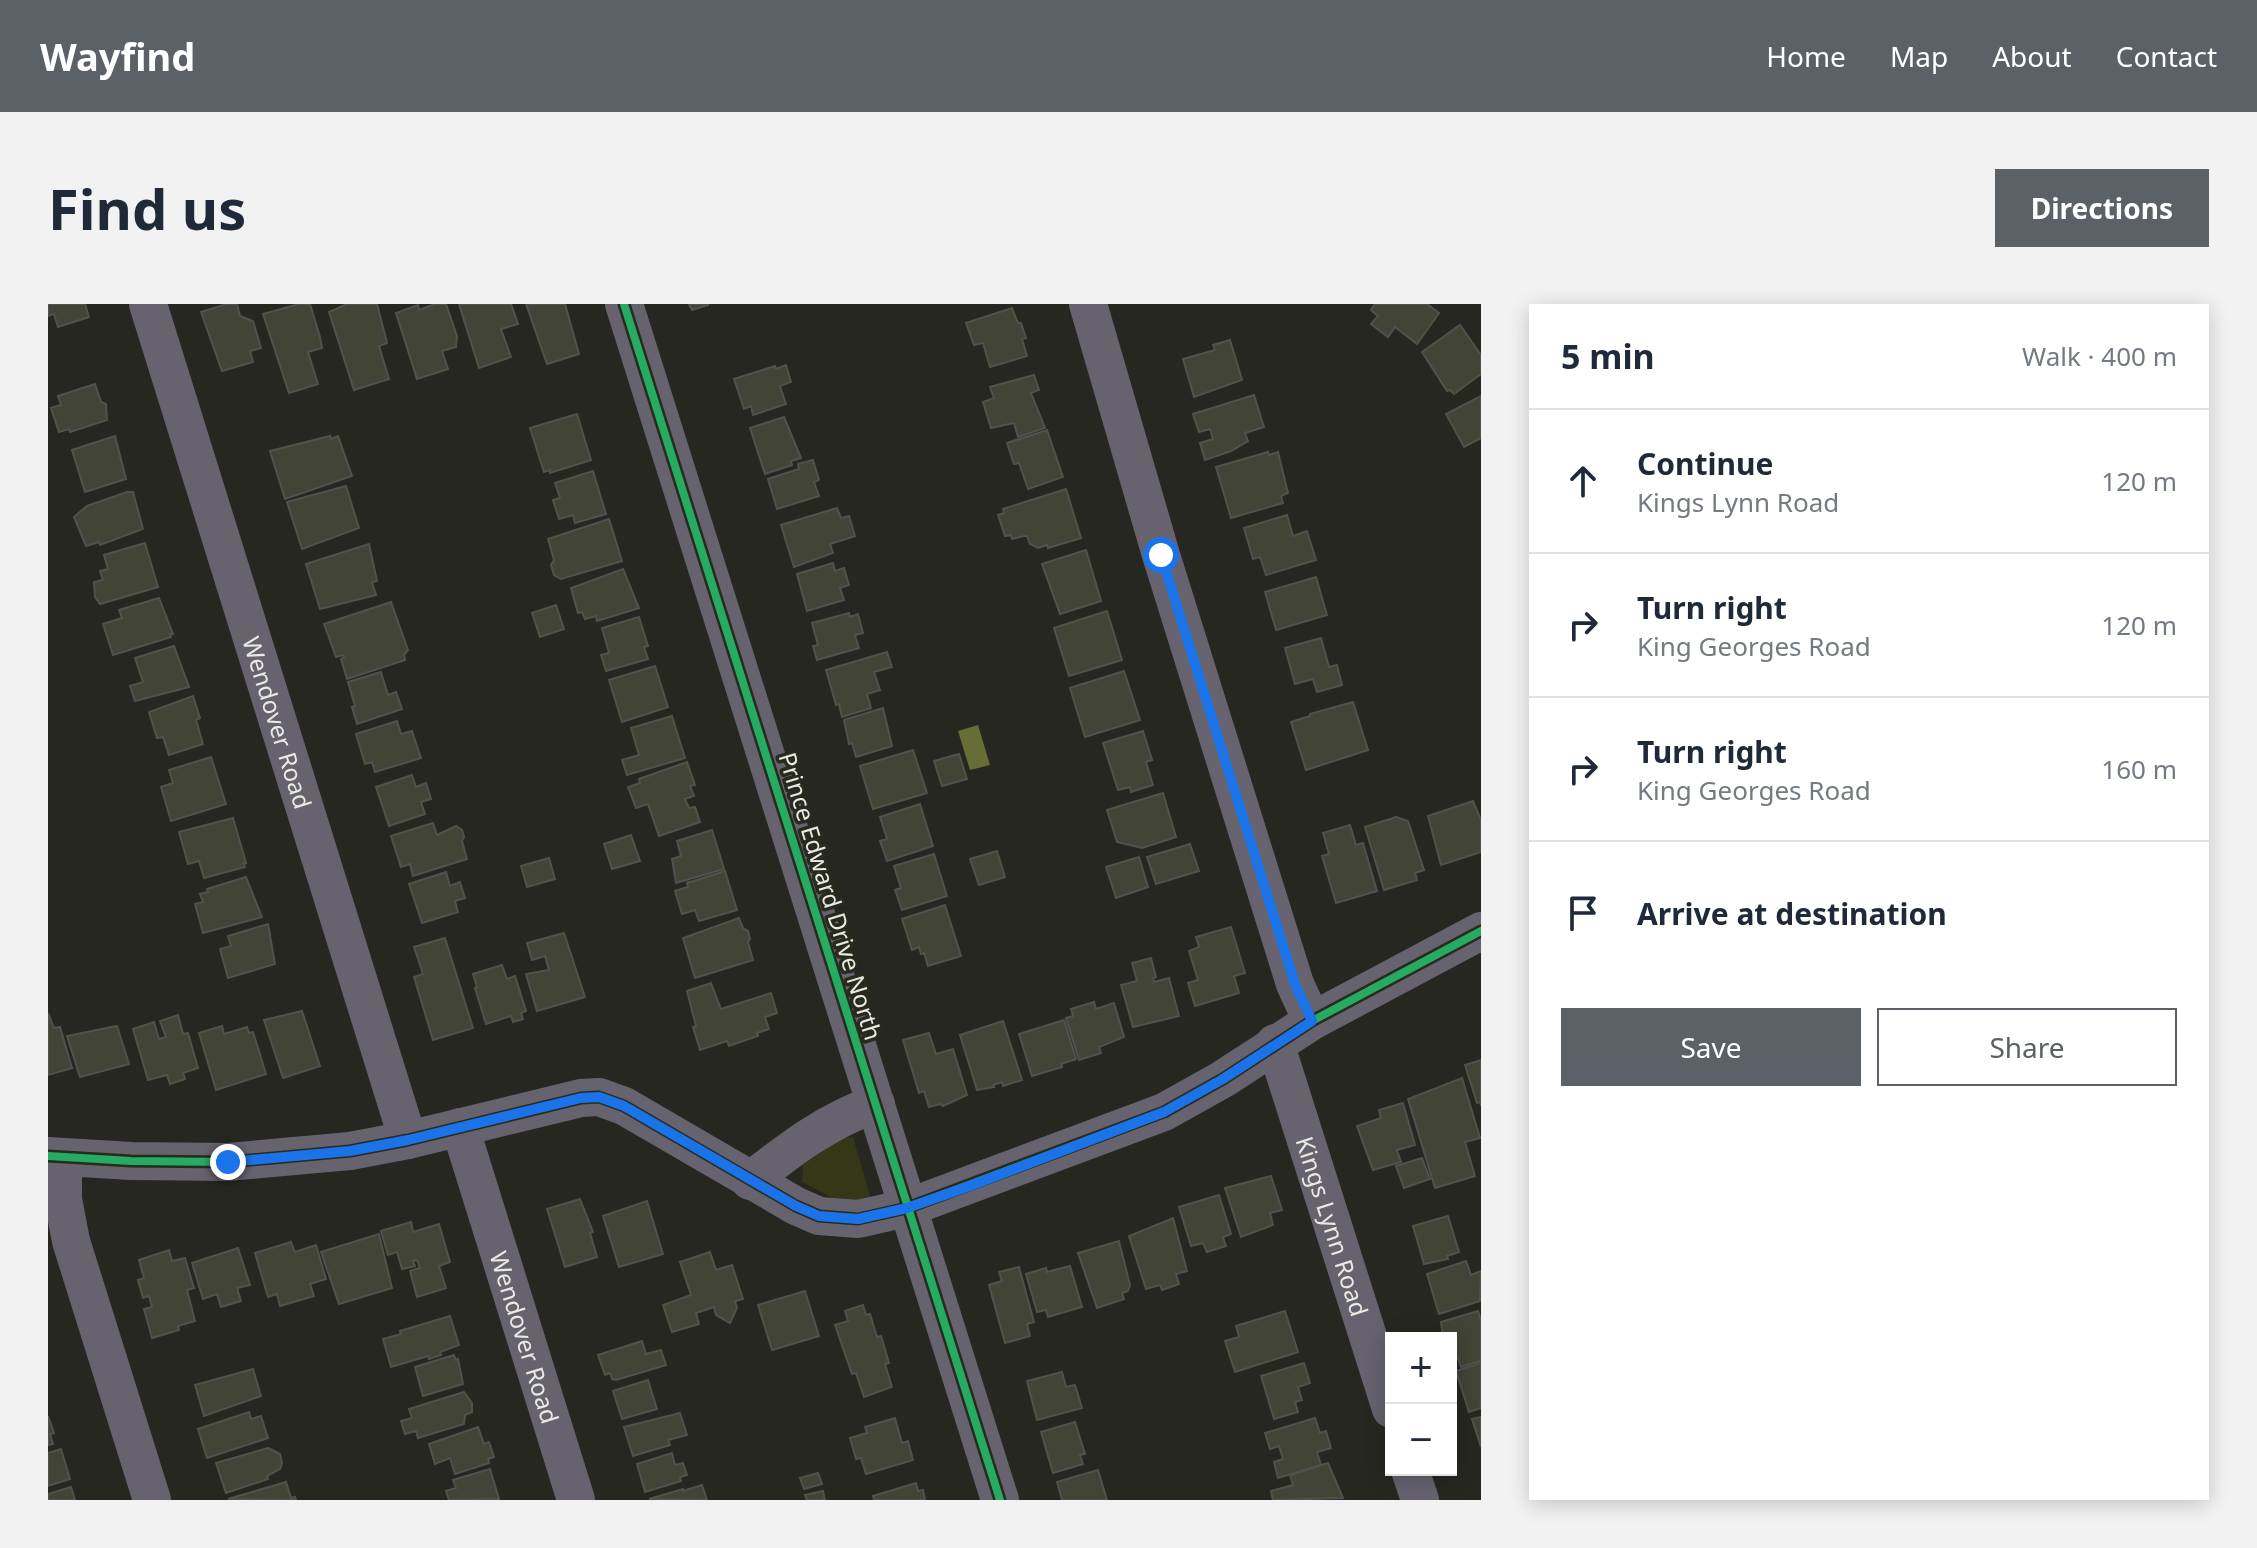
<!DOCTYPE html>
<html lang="en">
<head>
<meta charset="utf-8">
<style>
  :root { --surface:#fff; --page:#f2f2f3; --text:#1f2937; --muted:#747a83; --line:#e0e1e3; --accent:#5b6166 }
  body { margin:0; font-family:"Noto Sans",sans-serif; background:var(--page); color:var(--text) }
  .controls { position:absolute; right:24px; bottom:24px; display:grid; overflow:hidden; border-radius:0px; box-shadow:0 4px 20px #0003 }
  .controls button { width:72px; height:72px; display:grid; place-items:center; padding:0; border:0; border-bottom:2px solid var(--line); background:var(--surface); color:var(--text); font:40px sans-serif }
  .stop { position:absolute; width:24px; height:24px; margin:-18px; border:6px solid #1a73e8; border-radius:50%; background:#fff }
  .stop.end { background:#1a73e8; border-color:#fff; box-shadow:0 2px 8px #0008 }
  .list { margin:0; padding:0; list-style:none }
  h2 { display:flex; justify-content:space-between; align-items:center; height:104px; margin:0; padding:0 32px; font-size:34px }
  h2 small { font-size:26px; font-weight:400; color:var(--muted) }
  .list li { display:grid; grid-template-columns:52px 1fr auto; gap:24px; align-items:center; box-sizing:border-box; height:144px; padding:0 32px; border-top:2px solid var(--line) }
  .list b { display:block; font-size:30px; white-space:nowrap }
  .list p { margin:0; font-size:26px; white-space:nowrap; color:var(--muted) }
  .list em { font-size:26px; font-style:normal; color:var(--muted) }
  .actions { display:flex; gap:16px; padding:24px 32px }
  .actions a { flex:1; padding:18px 0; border:2px solid var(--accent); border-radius:0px; text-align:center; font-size:28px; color:var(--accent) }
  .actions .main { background:var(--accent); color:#fff }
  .icon { flex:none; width:44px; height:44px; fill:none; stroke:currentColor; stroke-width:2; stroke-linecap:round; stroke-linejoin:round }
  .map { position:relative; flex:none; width:1433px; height:1196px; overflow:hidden; border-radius:0px }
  header { display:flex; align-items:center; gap:48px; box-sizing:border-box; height:112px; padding:0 40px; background:var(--accent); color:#fff }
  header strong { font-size:38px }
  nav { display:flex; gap:44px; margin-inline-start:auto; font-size:28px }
  .intro { display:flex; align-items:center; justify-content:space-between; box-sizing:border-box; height:192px; padding:0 48px }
  h1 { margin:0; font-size:56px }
  .button { padding:20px 36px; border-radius:0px; background:var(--accent); color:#fff; font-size:28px; font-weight:700 }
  main { display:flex; gap:48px; padding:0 48px }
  aside { flex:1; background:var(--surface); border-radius:0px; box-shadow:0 4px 20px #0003 }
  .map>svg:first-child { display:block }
  .green { fill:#353817 }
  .water { fill:#666d35 }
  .building { fill:#424435; stroke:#51524d; stroke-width:2 }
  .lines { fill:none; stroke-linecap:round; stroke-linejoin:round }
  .minor { stroke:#66626e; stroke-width:38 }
  .cycleway-casing { stroke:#282a1e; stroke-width:13 }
  .cycleway { stroke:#26ab63; stroke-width:8 }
  .route { stroke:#1a73e8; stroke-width:10 }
  .labels { text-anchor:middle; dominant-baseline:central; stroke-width:7; stroke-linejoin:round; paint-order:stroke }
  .street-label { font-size:24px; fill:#e9ebe3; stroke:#282a1e }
</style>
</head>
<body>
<header>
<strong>Wayfind</strong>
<nav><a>Home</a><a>Map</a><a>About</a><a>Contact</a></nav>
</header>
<div class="intro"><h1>Find us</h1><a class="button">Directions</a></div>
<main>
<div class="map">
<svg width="1433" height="1196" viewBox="0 0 1433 1196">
  <rect width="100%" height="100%" fill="#262721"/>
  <polygon class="green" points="805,833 823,896 790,897 754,878 755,861 791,835"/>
  <polygon class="water" points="930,421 942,461 922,466 910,427"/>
  <g class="building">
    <polygon points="0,0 37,0 41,13 10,23 6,10 0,12"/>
    <polygon points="179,0 189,0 192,12 205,17 213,44 202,47 205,58 174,67 153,8"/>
    <polygon points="251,0 262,0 272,33 274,44 260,48 270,80 241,89 215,10"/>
    <polygon points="299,0 329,0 339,39 331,42 341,75 306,86 281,8"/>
    <polygon points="387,0 398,0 409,32 408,43 394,47 400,65 369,75 348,9 370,1 371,6"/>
    <polygon points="411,0 463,0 470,20 453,25 463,53 431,64"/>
    <polygon points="478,0 517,0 531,50 499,60"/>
    <polygon points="641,0 660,0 660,1 644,6"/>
    <polygon points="1327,0 1379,0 1391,9 1369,40 1347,23 1340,33 1323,20 1330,12 1323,6"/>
    <polygon points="964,4 970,19 973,19 978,34 974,35 979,52 942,63 935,39 926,41 918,19"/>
    <polygon points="1412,21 1433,51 1433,70 1406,90 1402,86 1399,87 1374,48"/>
    <polygon points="1182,36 1194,76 1146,93 1135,55 1167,46 1165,41"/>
    <polygon points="738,61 743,78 732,82 738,100 705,111 703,102 696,105 686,75 727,62 728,65"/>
    <polygon points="986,71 991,86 983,89 997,124 970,133 966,119 943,124 935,98 946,94 942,83"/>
    <polygon points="47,80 53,98 58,100 59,116 22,128 21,125 11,128 3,104 13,101 10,92"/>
    <polygon points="1206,91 1216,123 1197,129 1200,137 1183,147 1157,156 1152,139 1165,135 1162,125 1151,128 1145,110"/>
    <polygon points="1433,92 1433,134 1416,143 1398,110"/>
    <polygon points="529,110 543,156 502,169 502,166 496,168 482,124"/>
    <polygon points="736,113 753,154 743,157 744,161 717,170 702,124"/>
    <polygon points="999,126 1015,173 980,185 971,159 966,160 959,139"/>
    <polygon points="67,132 78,175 37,188 24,146"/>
    <polygon points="282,132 283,135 290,132 304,172 237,195 222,147"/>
    <polygon points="1220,148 1221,151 1230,148 1240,189 1233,192 1235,199 1183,214 1168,163"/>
    <polygon points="765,156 771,176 766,178 771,192 729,205 720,175 751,165 750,160"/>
    <polygon points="545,167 558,210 527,219 525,211 511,215 505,196 512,194 507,179"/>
    <polygon points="298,182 311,224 254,245 239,198"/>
    <polygon points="1018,185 1033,234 1000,244 999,241 990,244 982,240 979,232 976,232 964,235 963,231 957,232 950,211 956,209 955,205"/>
    <polygon points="79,188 85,188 95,225 52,241 51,238 38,242 26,213 39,202"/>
    <polygon points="789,204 793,214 801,212 807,232 782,240 785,249 746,263 733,221"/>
    <polygon points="1239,211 1245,232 1259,227 1268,256 1218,271 1212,253 1205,255 1196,224"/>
    <polygon points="561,215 574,257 513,275 506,271 503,261 506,256 500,235"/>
    <polygon points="97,239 110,283 52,300 47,293 46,278 55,276 52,267 60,265 56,251"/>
    <polygon points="321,240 329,277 324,278 328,291 272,305 258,260"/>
    <polygon points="1038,246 1053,297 1012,310 994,260"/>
    <polygon points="785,259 787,267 796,264 801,281 792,284 796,296 759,307 749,270"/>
    <polygon points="575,265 591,304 549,317 548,312 537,315 534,308 530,309 523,284"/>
    <polygon points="1268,273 1279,311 1228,326 1217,288"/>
    <polygon points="111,294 125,330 122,330 123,333 65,351 55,320 74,314 71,306"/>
    <polygon points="343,298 360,346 356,351 357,356 299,375 293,355 296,354 295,351 288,353 276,320"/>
    <polygon points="508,301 516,325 492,333 484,309"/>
    <polygon points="1059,307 1074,356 1021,372 1006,324"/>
    <polygon points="801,309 802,313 810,310 815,329 807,331 811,344 769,356 765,342 770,341 764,319"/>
    <polygon points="591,313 600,342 596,343 600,355 558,367 553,351 561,349 554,324"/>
    <polygon points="1273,334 1281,363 1289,361 1294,381 1269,388 1265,375 1247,380 1237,344"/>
    <polygon points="126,342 141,383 87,397 82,382 95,378 87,354"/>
    <polygon points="839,348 844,363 826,368 832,386 819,390 823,404 794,413 791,400 788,401 778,366"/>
    <polygon points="607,362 620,403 574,418 561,376"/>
    <polygon points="1076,367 1092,416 1037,433 1022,384"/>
    <polygon points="333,368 340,391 348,388 354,405 309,420 304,403 307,402 300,378"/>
    <polygon points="145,392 152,414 148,416 155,440 121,451 115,433 109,434 101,408"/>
    <polygon points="1305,398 1320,446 1258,466 1243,418 1262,412 1262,410"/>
    <polygon points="835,404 844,442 808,453 804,439 801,440 796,416"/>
    <polygon points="624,412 637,454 579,471 574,456 591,451 583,424"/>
    <polygon points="349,417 353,430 364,427 373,454 327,468 324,458 317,460 308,430"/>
    <polygon points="1095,427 1104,456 1098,458 1105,481 1083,488 1082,483 1070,486 1055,439"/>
    <polygon points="865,446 879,489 825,505 812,462"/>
    <polygon points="911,450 919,475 894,482 886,457"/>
    <polygon points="163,453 178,500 123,517 113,483 125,479 121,466"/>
    <polygon points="639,458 647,481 642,482 646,492 637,495 641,504 647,503 652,518 611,532 600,500 588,504 580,483 592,479 591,475"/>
    <polygon points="364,471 368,483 378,479 383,495 373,498 377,510 341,522 328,483"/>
    <polygon points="1115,489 1128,533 1094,544 1069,538 1059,506"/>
    <polygon points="1425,497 1433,516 1433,548 1393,561 1380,512"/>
    <polygon points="872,500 885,542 839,557 832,537 839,535 832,513"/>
    <polygon points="1348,513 1360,517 1376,566 1367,569 1369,576 1336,586 1317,523"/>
    <polygon points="185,514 198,559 196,559 197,563 156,574 151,557 140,560 131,528"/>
    <polygon points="385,519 389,531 408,522 414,526 416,533 414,537 419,555 365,572 362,560 353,563 343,532"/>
    <polygon points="1302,521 1308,541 1315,539 1329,587 1288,599 1274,552 1281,550 1275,529"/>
    <polygon points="664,526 676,565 628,579 624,555 633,552 629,537"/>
    <polygon points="583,531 592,557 564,565 556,540"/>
    <polygon points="1142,540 1151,567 1108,580 1099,553"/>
    <polygon points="949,547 957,573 931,581 922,555"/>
    <polygon points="886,550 899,592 854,606 847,586 853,584 846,562"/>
    <polygon points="1091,553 1100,583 1068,594 1058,563"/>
    <polygon points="501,554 507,575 479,583 473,562"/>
    <polygon points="677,567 689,606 651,617 647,606 634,610 627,587 640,583 639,579"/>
    <polygon points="398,568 402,582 412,578 417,594 407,597 410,608 374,619 361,580"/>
    <polygon points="198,573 214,613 155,629 147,600 155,598 152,590 160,588 159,585"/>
    <polygon points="897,601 913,652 880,662 876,649 873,650 871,643 864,646 854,615"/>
    <polygon points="691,614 695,624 700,627 702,635 700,638 705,656 647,674 635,634"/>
    <polygon points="220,620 227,660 180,674 172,645 183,642 180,632"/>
    <polygon points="1183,623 1197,669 1186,672 1191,689 1147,702 1140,679 1150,676 1141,647 1151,643 1148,633"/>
    <polygon points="516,629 537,693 489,707 478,670 501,666 497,652 484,656 479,639"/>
    <polygon points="397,634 425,724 385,736 366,673 375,670 366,643"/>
    <polygon points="1103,654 1108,673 1105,674 1106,678 1121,674 1131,712 1085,723 1073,681 1089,677 1084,659"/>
    <polygon points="454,661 459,675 467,672 478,707 473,709 475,715 465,718 463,712 438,720 427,684 429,683 425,670"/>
    <polygon points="663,679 673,705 723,689 729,709 717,713 721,725 709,729 710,732 681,742 679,737 652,746 645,723 648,722 639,687"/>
    <polygon points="1046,698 1048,705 1066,699 1076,733 1051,743 1053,749 1031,756 1018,714 1025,712 1023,705"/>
    <polygon points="254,707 272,762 235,774 216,716"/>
    <polygon points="0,709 6,724 12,723 24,764 0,771"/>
    <polygon points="130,711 135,730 140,729 150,764 135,769 137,775 122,780 119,771 100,776 85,725 106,718 111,735 118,733 112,717"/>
    <polygon points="1016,716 1028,755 1013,760 1014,763 984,772 971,730"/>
    <polygon points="955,717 974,776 955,782 954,778 945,781 946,783 929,786 912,731"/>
    <polygon points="69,722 81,760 32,773 19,732"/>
    <polygon points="174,722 176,730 199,723 201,729 205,728 218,770 168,786 151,729"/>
    <polygon points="881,729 888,750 905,745 919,791 895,802 892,800 881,803 876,787 871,789 855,736"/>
    <polygon points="1433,756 1433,802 1432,798 1429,799 1417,761"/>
    <polygon points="1414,774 1432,834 1417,838 1427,872 1387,884 1360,795"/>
    <polygon points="1355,799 1367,841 1349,846 1353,858 1325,866 1309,822 1333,814 1331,806"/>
    <polygon points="1374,854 1382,875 1356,884 1348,862"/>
    <polygon points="1223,872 1234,906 1222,909 1225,921 1193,933 1177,884"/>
    <polygon points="1171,891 1183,930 1175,933 1178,942 1159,948 1155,939 1143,942 1131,903"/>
    <polygon points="532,895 545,928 542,929 549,953 517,963 499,905"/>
    <polygon points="599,897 615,950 571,963 555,912"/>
    <polygon points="1400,912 1411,948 1399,952 1400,955 1376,960 1365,922"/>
    <polygon points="1125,914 1139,967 1128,970 1131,980 1114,986 1112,981 1098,985 1081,932"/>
    <polygon points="363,918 365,928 391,920 402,958 391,962 398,984 369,993 362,967 372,964 369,956 365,957 367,962 354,965 349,948 340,951 333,927"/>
    <polygon points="331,930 344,984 291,1000 273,948"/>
    <polygon points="1071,937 1082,981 1080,987 1074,989 1076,995 1049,1004 1030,949"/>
    <polygon points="243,938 247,948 268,941 278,975 262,980 266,992 232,1002 229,990 220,993 207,949"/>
    <polygon points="190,944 202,981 189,984 193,997 173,1003 169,990 155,995 144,959"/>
    <polygon points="121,946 124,957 137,954 146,984 139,986 147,1017 130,1022 131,1026 104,1034 96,1005 104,1003 101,992 95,994 90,976 96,974 91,956"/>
    <polygon points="662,948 668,966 684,961 695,995 687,997 689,1004 682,1019 668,1011 666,1003 648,1009 651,1020 624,1028 615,1001 643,991 632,958"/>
    <polygon points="1418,957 1423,971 1433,967 1432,997 1391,1010 1379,970"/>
    <polygon points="1022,962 1034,1003 1000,1013 998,1006 989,1008 978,970 998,964 999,968"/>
    <polygon points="971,963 986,1018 979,1020 982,1032 957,1039 941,981 954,977 951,968"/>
    <polygon points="757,987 771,1032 724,1046 710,1001"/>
    <polygon points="815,1001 818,1011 822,1010 829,1033 833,1032 841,1059 837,1060 844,1083 816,1093 808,1069 804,1070 787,1021 800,1017 797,1007"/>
    <polygon points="1237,1007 1250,1048 1187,1068 1177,1037 1191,1033 1188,1022"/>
    <polygon points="1430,1007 1433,1016 1433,1057 1413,1063 1410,1054 1403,1056 1403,1034 1395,1034 1393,1018"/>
    <polygon points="402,1012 411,1041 392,1048 393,1051 381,1055 380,1052 343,1063 335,1035 353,1030 352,1027"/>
    <polygon points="594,1037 598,1050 613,1046 618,1061 568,1076 564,1075 562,1069 557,1071 550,1051"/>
    <polygon points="406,1051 408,1056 410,1055 415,1080 375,1092 367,1063"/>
    <polygon points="1256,1059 1262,1079 1250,1083 1254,1096 1247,1098 1250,1108 1226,1115 1213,1072"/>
    <polygon points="1433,1059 1433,1104 1421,1108 1408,1067"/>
    <polygon points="205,1065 213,1092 156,1112 147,1081"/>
    <polygon points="1014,1068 1018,1083 1027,1081 1034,1104 989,1116 979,1077"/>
    <polygon points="600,1076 609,1105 574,1115 565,1087"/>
    <polygon points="416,1088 424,1099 424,1108 417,1111 416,1120 370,1134 368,1127 357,1130 353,1117 364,1114 361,1105"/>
    <polygon points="201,1108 203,1115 213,1112 220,1134 159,1154 150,1125"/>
    <polygon points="632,1109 639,1131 620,1136 622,1141 585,1152 576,1123"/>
    <polygon points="0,1112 6,1129 2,1130 5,1140 0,1141"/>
    <polygon points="1433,1113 1433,1143 1424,1115"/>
    <polygon points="847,1114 854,1139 860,1137 865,1156 818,1170 813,1154 808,1155 802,1134 819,1129 817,1123"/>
    <polygon points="1267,1114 1272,1129 1278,1127 1283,1144 1269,1148 1273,1161 1230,1174 1226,1158 1235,1155 1231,1142 1222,1145 1217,1129"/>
    <polygon points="1027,1118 1037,1150 1032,1151 1035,1160 1005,1169 993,1128"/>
    <polygon points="430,1123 436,1140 441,1138 446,1153 440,1155 441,1159 407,1170 402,1154 387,1160 381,1140"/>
    <polygon points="220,1144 232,1150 234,1159 232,1165 219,1172 220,1175 178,1189 168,1159"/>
    <polygon points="13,1145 22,1175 0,1182 0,1149"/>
    <polygon points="624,1149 627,1161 635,1159 639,1171 632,1173 633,1177 597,1188 589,1160"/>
    <polygon points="1280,1159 1295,1194 1225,1196 1223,1187 1245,1181 1242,1171"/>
    <polygon points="442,1165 451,1195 401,1196 398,1187 408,1184 405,1176"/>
    <polygon points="1050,1166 1059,1196 1014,1196 1009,1178"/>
    <polygon points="770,1169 774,1180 756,1185 752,1174"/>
    <polygon points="238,1178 243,1194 247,1193 248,1196 180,1195"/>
    <polygon points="868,1179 870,1187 875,1186 877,1196 826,1196 825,1192"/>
    <polygon points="654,1181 659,1196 601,1195 635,1185 635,1187"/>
    <polygon points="23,1183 27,1196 0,1196 0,1190"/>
    <polygon points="775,1187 777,1196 759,1196 757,1191"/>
  </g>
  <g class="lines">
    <g class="minor">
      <path id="s1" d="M 100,0 L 360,836"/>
      <polyline points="576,0 952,1196"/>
      <polyline points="1040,0 1113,251 1247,680 1264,717"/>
      <path id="s2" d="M 1227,739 L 1343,1105"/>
      <path id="s3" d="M 412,823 L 528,1196"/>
      <polyline points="0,852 83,857 180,858 302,847 360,836 533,794 551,793 576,802 748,902 771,912 810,915 859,904 1116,808 1175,775 1264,717 1433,627"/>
      <polyline points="15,855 15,895 23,937 104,1196"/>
      <path d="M 702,877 C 741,846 780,816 828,800"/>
      <polyline points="1362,1166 1372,1196"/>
    </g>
    <g class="cycleway-casing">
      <g id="cycleway">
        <polyline points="576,0 952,1196"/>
        <polyline points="0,852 83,857 180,858 302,847 360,836 533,794 551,793 576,802 748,902 771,912 810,915 859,904 1116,808 1175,775 1264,717 1433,627"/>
      </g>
    </g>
    <use href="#cycleway" class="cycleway"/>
  </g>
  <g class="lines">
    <polyline class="route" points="180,858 302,847 360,836 533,794 551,793 576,802 748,902 771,912 810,915 859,904 919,883 1116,808 1175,775 1264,717 1247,680 1113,251"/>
  </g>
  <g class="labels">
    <g class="street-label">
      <text stroke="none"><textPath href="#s1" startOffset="438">Wendover Road</textPath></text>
      <text transform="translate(783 592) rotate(73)">Prince Edward Drive North</text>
      <text stroke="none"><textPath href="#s2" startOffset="192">Kings Lynn Road</textPath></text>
      <text stroke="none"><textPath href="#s3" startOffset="220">Wendover Road</textPath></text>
    </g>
  </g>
</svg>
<div class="controls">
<button>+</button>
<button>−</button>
</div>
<div class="stop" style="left:1113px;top:251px"></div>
<div class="stop end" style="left:180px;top:858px"></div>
</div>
<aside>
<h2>5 min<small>Walk · 400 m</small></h2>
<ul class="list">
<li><svg class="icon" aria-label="ahead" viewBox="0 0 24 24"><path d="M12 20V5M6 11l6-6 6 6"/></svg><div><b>Continue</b><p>Kings Lynn Road</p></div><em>120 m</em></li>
<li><svg class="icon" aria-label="right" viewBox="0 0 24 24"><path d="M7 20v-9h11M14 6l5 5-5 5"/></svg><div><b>Turn right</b><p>King Georges Road</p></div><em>120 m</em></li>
<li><svg class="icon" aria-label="right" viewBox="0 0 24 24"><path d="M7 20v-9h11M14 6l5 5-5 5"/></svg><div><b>Turn right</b><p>King Georges Road</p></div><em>160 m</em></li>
<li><svg class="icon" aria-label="arrive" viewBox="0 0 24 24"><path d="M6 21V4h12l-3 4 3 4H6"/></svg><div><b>Arrive at destination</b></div></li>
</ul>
<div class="actions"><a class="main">Save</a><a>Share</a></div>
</aside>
</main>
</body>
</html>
